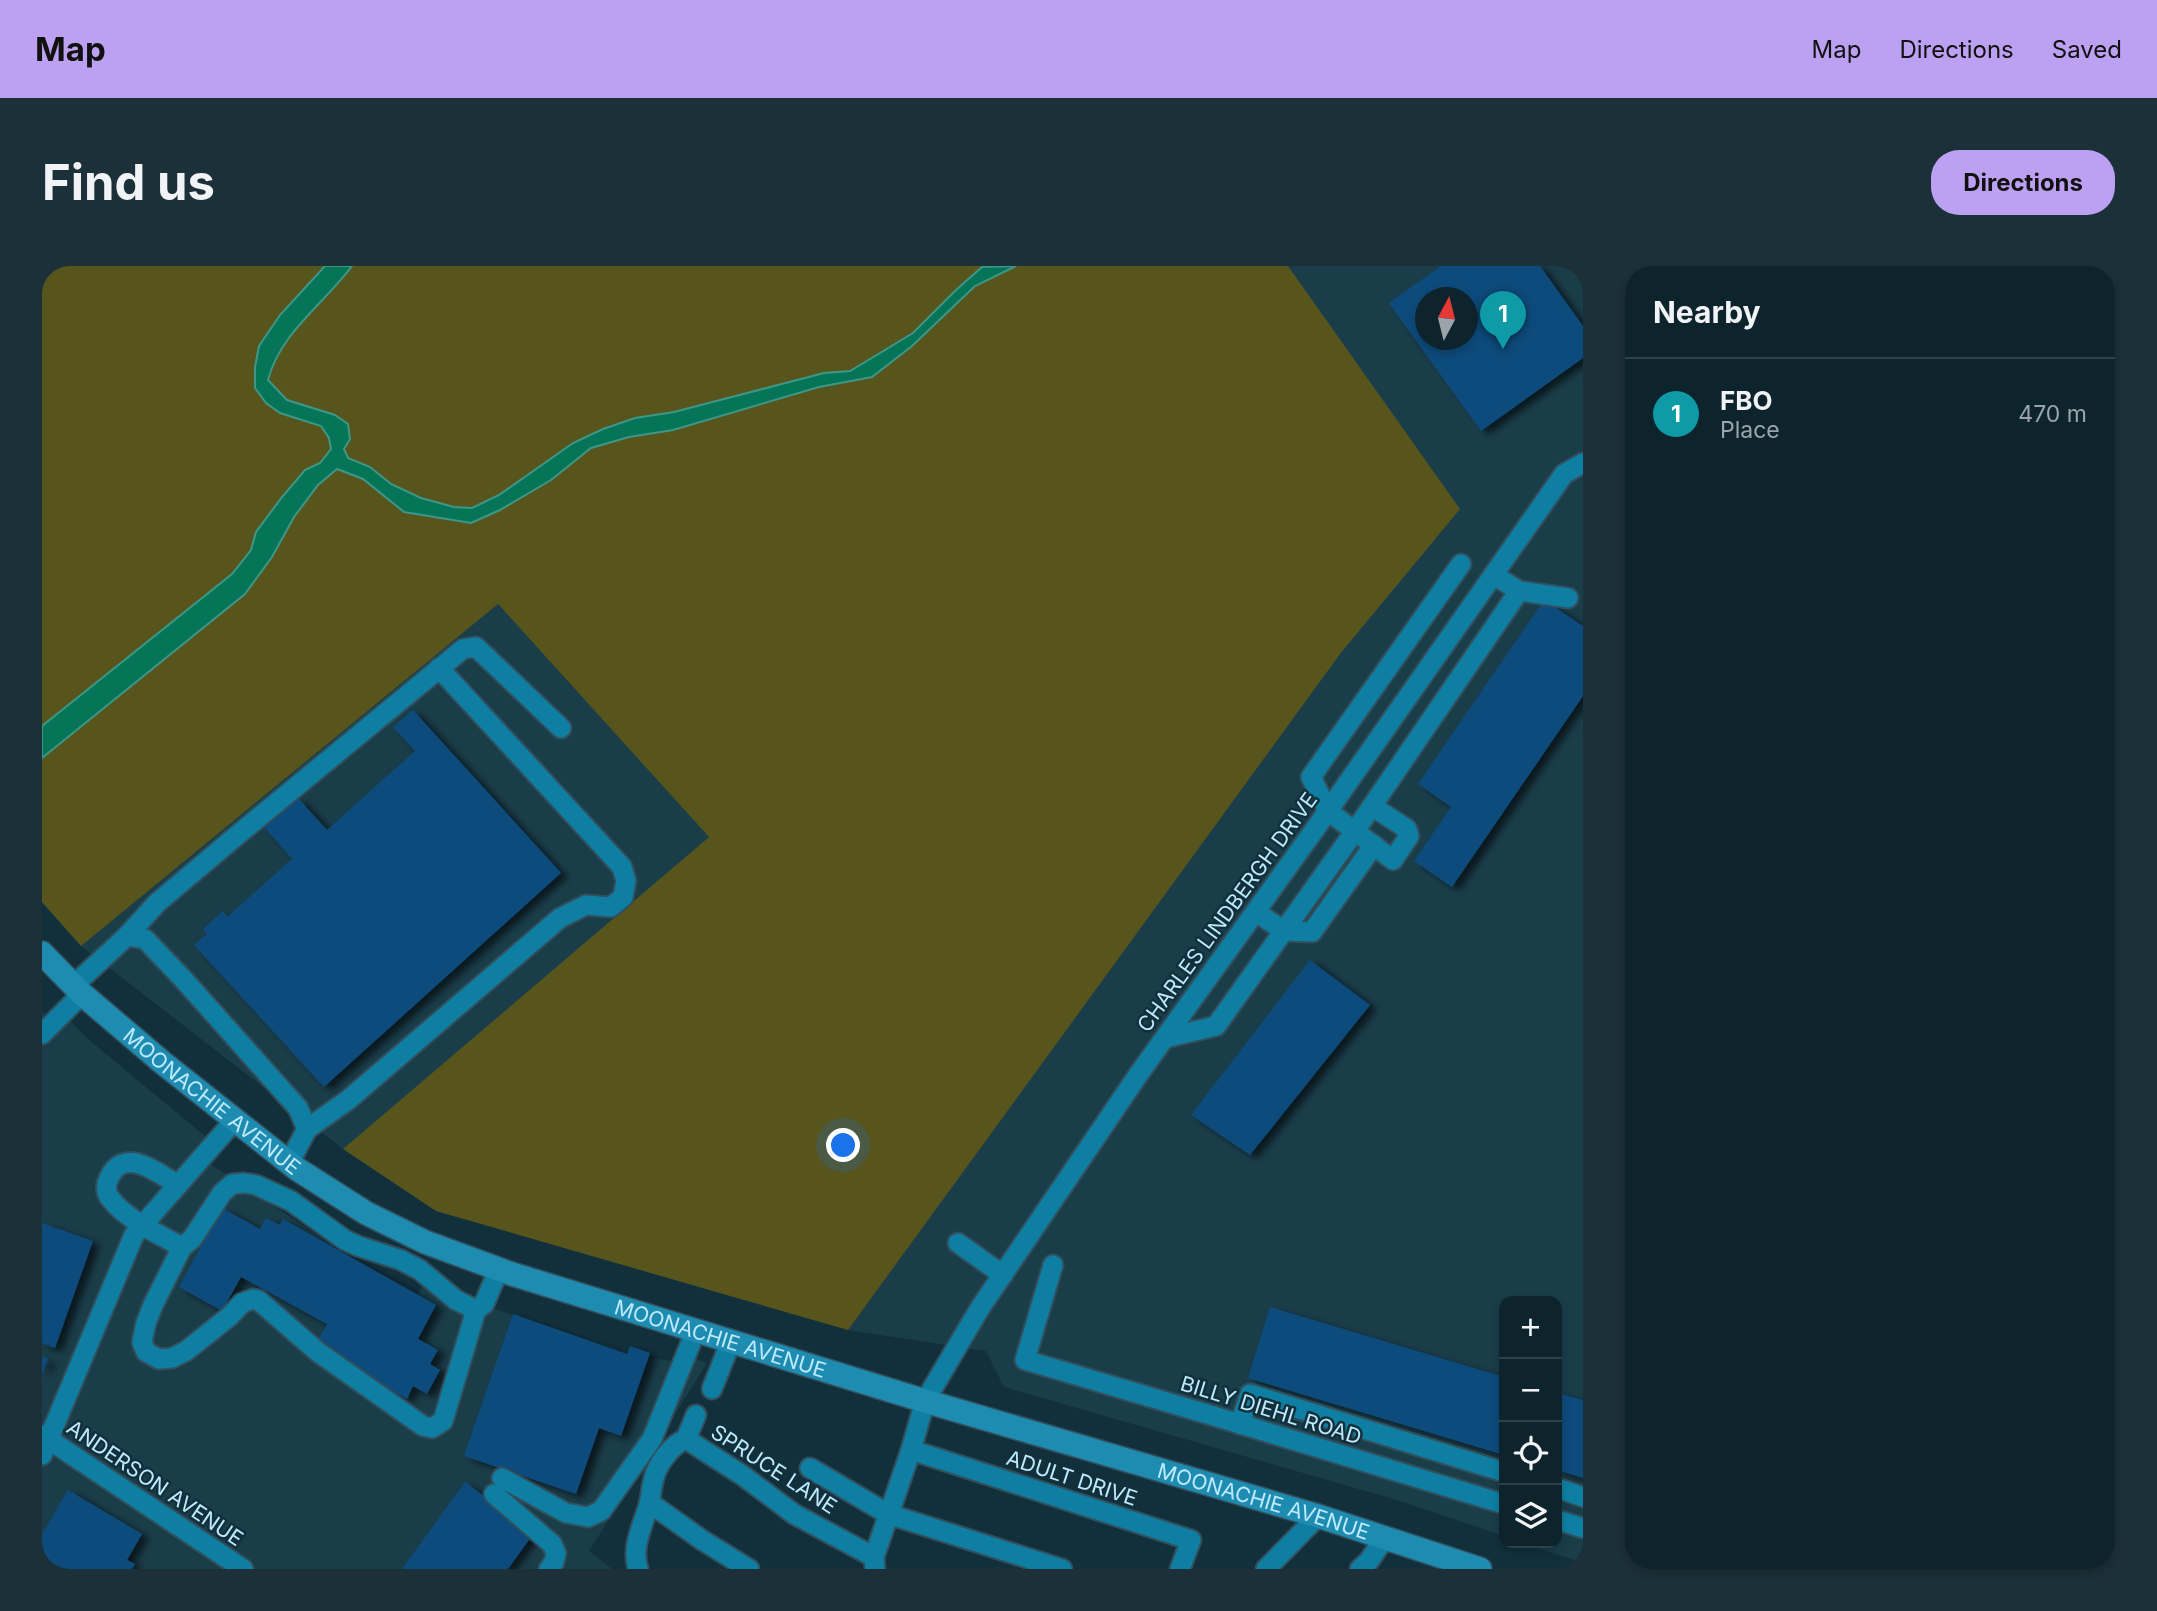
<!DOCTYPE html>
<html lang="en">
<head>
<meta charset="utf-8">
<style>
  :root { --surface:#0e242d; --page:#1c3039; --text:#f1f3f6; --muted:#9ba4aa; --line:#2e4149; --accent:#bca0f2 }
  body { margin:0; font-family:Inter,sans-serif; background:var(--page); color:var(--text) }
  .controls { position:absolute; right:21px; bottom:21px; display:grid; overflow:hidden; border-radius:14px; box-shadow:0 4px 10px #0003 }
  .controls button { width:63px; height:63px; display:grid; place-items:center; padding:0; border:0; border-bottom:2px solid var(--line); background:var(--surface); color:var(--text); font:35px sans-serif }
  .compass { position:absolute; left:1373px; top:21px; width:63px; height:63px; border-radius:50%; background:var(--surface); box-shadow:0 4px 10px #0003; rotate:7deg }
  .you { position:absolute; left:802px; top:880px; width:24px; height:24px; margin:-18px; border:5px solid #fff; border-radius:50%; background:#1a73e8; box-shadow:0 0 0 10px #1a73e833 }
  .badge { display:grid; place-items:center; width:46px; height:46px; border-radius:50%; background:var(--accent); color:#fff; font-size:23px; font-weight:700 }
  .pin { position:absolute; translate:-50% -58px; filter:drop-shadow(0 2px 4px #0008) }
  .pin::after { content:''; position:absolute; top:37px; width:24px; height:21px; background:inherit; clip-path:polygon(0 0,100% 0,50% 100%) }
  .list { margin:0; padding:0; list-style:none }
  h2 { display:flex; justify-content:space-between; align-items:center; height:91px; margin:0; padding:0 28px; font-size:30px }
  h2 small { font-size:23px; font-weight:400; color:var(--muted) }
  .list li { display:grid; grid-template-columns:46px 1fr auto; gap:21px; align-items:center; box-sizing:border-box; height:112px; padding:0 28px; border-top:2px solid var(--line) }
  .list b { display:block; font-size:26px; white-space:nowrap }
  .list p { margin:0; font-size:23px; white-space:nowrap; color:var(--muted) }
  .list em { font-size:23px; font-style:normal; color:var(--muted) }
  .icon { flex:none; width:38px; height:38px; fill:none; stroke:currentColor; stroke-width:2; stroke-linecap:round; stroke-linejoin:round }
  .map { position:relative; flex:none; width:1541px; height:1303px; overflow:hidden; border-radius:28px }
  header { display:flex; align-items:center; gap:42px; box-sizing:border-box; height:98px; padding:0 35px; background:var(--accent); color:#111 }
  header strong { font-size:33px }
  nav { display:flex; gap:38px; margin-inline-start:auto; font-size:24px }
  .intro { display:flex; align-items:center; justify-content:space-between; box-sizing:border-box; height:168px; padding:0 42px }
  h1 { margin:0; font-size:49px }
  .button { padding:18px 32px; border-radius:28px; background:var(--accent); color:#111; font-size:24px; font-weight:700 }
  main { display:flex; gap:42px; padding:0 42px }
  aside { flex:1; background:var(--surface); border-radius:28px; box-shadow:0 4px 10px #0003 }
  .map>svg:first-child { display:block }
  .built { fill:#1a3d4a; fill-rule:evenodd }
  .green { fill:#57541c }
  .water { fill:#067456; stroke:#3d9788; stroke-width:2 }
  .building { fill:#0b4c7c; fill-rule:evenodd; filter:url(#shadow) }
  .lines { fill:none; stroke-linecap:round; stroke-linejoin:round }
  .minor-casing { stroke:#314f5c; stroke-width:23 }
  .major-casing { stroke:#314f5c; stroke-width:26 }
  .minor { stroke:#0e7fa3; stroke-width:19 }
  .major { stroke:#1e8cb1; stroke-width:23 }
  .labels { text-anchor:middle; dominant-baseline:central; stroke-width:5; stroke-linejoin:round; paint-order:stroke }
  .street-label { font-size:21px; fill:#beeafd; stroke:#12303c }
</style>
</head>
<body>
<header>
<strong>Map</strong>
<nav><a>Map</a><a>Directions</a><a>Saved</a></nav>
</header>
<div class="intro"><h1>Find us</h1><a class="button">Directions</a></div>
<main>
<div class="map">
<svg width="1541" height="1303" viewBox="0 0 1541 1303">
  <defs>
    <filter id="shadow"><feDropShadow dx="7" dy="4" stdDeviation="3.5" flood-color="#0009"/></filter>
  </defs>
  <rect width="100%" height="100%" fill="#12303c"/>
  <g class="built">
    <path d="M 0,0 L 1541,0 L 1541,1297 L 1481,1277 L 1515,1277 L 1515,1035 L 1462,1035 L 1462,1270 L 1355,1234 L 962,1121 L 944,1085 L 806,1064 L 394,945 L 301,883 L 39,680 L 0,637 ZM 1384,32 L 1426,32 L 1426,74 L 1384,74 Z"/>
    <polygon points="0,745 13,763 25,752 46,773 170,876 159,892 373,1033 382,1017 583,1090 645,1096 647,1091 665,1097 547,1285 570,1303 0,1303"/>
  </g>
  <polygon class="green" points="0,0 1246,0 1418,243 1298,388 806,1064 394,945 301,883 667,571 456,338 39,680 0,636"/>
  <path class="water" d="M 283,0 L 310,0 C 282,38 238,67 226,114 L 245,134 L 293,149 L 306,158 L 308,173 L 302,183 L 306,192 L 328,201 L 349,218 L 379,232 L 412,241 L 430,242 L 457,229 L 531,177 L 561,163 L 593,152 L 632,146 L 782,107 L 808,105 L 871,67 L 914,24 L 940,1 L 974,0 L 933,20 L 870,80 L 830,111 L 777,121 L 631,164 L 587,171 L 549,182 L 509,214 L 458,244 L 429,257 L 362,246 L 321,213 L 295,203 L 276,219 L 252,251 L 230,291 L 203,328 L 0,492 L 0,460 L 190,308 L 209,284 L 214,266 L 240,231 L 263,204 L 278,197 L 289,183 L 287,172 L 279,160 L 238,147 L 224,137 L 213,122 L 213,101 L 217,80 L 238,49 Z"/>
  <g class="building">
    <path d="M 1399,0 L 1498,0 L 1541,60 L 1541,92 L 1439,165 L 1347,37 ZM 1384,32 L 1426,32 L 1426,74 L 1384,74 Z"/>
    <polygon points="1502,334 1541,360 1541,430 1410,621 1372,595 1409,541 1376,518"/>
    <polygon points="371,444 519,607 282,821 152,679 165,668 161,663 181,645 185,651 250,593 223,562 256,532 285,564 373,485 351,461"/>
    <polygon points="1268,694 1328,739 1208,889 1149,849"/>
    <polygon points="180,942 218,963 224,952 238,959 241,953 394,1039 376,1073 396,1084 388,1098 398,1104 385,1128 371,1120 365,1133 272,1081 285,1058 199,1011 180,1045 137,1021"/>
    <polygon points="0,957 51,975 13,1082 0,1077"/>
    <polygon points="1228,1041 1462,1111 1462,1189 1206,1112"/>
    <polygon points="471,1048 585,1088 588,1080 608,1087 579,1170 557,1162 534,1228 422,1190"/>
    <polygon points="0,1090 6,1093 0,1109"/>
    <polygon points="1515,1127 1541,1134 1541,1212 1515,1204"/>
    <polygon points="423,1216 492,1267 466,1303 360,1303"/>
    <polygon points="26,1224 100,1268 85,1294 93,1298 90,1303 0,1303 0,1268"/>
  </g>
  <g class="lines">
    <g class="minor-casing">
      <g id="minor">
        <polyline points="1452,309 1477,325 1526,332"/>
        <polyline points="1330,540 1365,563 1367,570 1351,594 1286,545 1269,511 1419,298"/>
        <polyline points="1214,646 1242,665 1270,666 1332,579"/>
        <polyline points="85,670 103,673 142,714 256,842 265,863 247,897"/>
        <polyline points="32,719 85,670 115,637 193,571 421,383 434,381 519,462"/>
        <polyline points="0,768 40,728"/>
        <polyline points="1123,772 1174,760 1313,565 1477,325"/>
        <polyline points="265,863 306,834 518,652 544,639 569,641 581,631 584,615 580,601 397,402"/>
        <path d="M 136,919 C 116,907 82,879 67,912 C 64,918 63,926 68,932 C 82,952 118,969 140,981"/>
        <polyline points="916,977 961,1009"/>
        <polyline points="1011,999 983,1094 1165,1148 1462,1238"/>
        <polyline points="434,1044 414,1034 378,1004 359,994 316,980 303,974 249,935 214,919 202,917 190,918 180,927 150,973 140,981 111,1039 104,1057 100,1076 104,1086 117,1093 130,1092 144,1085 188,1050 200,1037 211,1033 216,1034 276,1086 381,1160 390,1162 401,1155 434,1044 442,1038 457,1003"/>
        <polyline points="670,1123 689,1075"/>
        <polyline points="1198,1158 1208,1128 1462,1206"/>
        <polyline points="0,1169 201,1303"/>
        <polyline points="644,1173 700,1209 752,1248 832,1291"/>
        <polyline points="869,1184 1149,1274 1138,1303"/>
        <polyline points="0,1189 92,969 192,855"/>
        <polyline points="768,1202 846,1248 1020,1303"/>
        <polyline points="460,1212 524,1247 546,1251 559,1245 610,1173 654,1064"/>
        <polyline points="1515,1222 1541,1231"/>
        <polyline points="452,1228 510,1278 514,1287 512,1296 507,1303"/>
        <polyline points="608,1237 660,1274 707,1303"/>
        <polyline points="1515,1254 1541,1262"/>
        <path d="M 596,1303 C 589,1280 601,1260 607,1238 C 609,1231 609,1223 611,1216 C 614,1199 629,1179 644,1173 L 654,1149"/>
        <polyline points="833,1303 832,1291 869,1184 883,1135 938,1042 1096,809 1286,545 1522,208 1541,197"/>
        <polyline points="1224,1303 1276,1250"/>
        <polyline points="1318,1303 1327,1295 1343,1271"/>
      </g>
    </g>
    <g class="major-casing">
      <g id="major">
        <path id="s1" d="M 0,687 L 40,728 L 121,797 L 255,903 L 324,947 L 383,976 L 470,1008 L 883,1135 L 1276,1250 L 1438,1303"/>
      </g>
    </g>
    <use href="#minor" class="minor"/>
    <use href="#major" class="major"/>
  </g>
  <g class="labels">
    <g class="street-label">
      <text transform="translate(1185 646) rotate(-54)">CHARLES LINDBERGH DRIVE</text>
      <text stroke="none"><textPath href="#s1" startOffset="226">MOONACHIE AVENUE</textPath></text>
      <text stroke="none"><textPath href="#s1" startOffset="793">MOONACHIE AVENUE</textPath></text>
      <text transform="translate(1229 1144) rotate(17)">BILLY DIEHL ROAD</text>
      <text transform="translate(732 1203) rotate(33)">SPRUCE LANE</text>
      <text transform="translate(1030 1212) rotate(18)">ADULT DRIVE</text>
      <text transform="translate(113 1217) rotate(34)">ANDERSON AVENUE</text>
      <text stroke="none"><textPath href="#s1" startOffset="1360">MOONACHIE AVENUE</textPath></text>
    </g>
  </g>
</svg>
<div class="controls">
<button>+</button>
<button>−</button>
<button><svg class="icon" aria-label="locate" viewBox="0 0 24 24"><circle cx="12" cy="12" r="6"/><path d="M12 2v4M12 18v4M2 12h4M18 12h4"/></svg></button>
<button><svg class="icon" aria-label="layers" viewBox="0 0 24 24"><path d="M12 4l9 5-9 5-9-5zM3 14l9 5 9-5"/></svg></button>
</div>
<svg class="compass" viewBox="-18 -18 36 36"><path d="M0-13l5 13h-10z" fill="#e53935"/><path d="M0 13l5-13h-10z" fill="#9ba4aa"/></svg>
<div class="you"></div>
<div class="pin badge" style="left:1461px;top:83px;background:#0f9aa8">1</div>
</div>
<aside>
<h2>Nearby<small></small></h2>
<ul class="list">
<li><span class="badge" style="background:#0f9aa8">1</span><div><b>FBO</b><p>Place</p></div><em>470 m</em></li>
</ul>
</aside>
</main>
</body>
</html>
